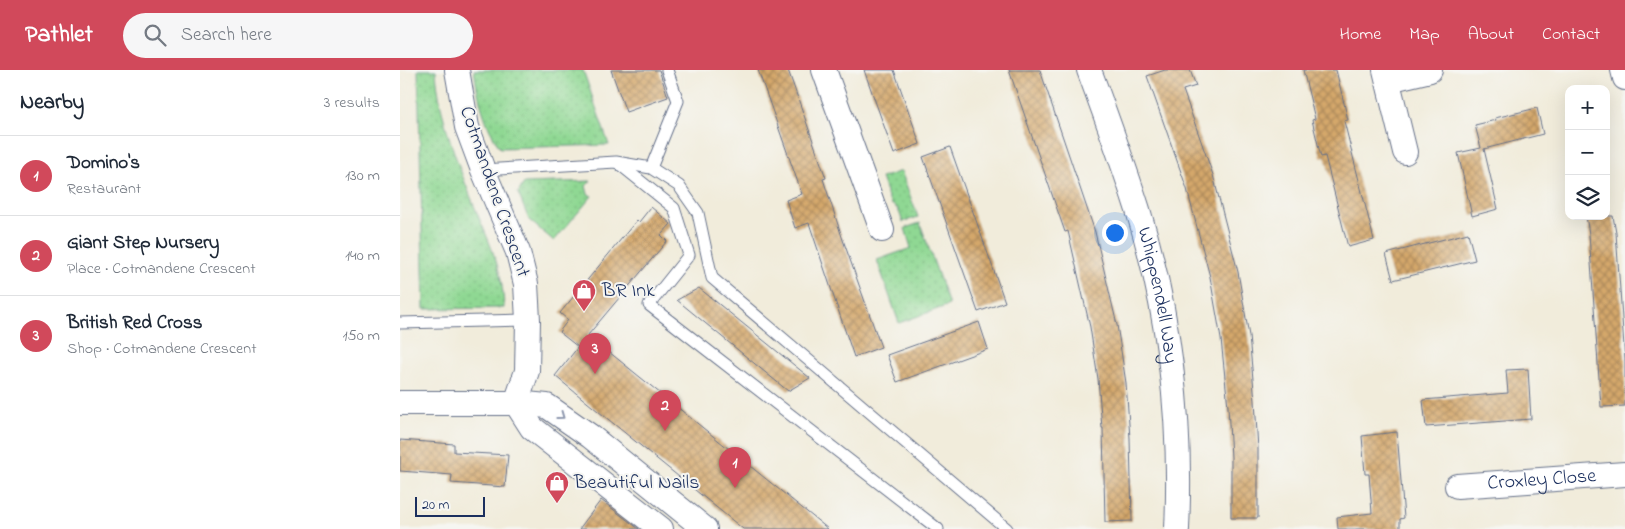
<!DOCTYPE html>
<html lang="en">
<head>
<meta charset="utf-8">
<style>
  :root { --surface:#fff; --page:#f6f6f7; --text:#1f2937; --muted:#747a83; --line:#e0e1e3; --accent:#d1495b }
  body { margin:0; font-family:"Indie Flower",sans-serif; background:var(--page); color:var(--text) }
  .controls { position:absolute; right:15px; top:15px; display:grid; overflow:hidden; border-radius:10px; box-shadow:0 5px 20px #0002 }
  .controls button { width:45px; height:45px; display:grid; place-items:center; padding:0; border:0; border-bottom:1px solid var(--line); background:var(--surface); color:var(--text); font:25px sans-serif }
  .scale { position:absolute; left:15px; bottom:12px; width:70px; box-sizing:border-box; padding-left:5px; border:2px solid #1b2f5e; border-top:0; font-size:14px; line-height:18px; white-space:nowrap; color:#1b2f5e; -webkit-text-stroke:4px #f6f6f2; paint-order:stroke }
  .you { position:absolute; left:714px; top:162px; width:18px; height:18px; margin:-12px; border:4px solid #fff; border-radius:50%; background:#1a73e8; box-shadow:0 0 0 8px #1a73e833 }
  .badge { display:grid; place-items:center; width:32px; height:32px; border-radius:50%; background:var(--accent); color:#fff; font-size:16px; font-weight:700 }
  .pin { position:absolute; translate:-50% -41px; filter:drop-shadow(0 1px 2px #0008) }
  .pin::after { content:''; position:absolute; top:26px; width:18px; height:15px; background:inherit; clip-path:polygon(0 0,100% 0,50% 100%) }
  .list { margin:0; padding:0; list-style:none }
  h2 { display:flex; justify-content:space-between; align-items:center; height:65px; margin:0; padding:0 20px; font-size:21px }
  h2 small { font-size:16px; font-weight:400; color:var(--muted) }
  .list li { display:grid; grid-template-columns:32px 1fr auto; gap:15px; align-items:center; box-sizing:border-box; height:80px; padding:0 20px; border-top:1px solid var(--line) }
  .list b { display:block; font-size:19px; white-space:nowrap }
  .list p { margin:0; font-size:16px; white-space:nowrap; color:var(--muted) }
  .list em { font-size:16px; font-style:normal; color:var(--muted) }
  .icon { flex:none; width:28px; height:28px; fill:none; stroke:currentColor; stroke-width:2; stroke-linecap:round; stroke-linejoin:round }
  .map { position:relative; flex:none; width:1225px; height:459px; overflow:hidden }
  header { display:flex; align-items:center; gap:30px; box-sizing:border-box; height:70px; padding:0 25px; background:var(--accent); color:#fff }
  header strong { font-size:24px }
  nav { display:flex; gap:28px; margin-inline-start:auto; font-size:18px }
  .search { width:350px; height:45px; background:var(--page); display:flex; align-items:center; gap:12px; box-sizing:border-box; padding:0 18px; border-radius:28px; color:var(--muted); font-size:19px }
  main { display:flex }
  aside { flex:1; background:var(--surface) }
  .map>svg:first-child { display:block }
  .grass { fill:url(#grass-dots); stroke:#558478 }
  .building { fill:url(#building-cross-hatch) }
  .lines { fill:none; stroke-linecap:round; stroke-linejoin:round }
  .service-casing { stroke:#66718a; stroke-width:13 }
  .minor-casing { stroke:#66718a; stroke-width:26 }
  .service { stroke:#fff; stroke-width:11 }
  .minor { stroke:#fff; stroke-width:24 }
  .oneway { stroke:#8d97ae }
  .labels { text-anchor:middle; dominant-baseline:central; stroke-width:4; stroke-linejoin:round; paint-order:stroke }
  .street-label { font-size:20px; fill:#1b2f5e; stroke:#f6f6f2 }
  .poi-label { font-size:20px; fill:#1b2f5e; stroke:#f6f6f2; text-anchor:start }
</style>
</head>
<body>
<header>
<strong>Pathlet</strong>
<div class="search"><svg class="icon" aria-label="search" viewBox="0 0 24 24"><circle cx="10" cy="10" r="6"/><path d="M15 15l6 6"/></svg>Search here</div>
<nav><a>Home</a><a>Map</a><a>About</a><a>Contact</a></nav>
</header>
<main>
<aside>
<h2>Nearby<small>3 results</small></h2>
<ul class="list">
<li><span class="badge">1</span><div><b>Domino's</b><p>Restaurant</p></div><em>130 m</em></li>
<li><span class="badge">2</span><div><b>Giant Step Nursery</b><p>Place · Cotmandene Crescent</p></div><em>140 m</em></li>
<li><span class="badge">3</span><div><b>British Red Cross</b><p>Shop · Cotmandene Crescent</p></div><em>150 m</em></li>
</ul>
</aside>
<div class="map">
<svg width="1225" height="459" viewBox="0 0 1225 459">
  <defs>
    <pattern id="grass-dots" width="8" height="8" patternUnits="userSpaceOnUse" patternTransform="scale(1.25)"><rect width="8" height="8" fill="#8fd893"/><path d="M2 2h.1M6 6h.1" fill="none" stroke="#7bba81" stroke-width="1.8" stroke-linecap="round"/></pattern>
    <pattern id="building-cross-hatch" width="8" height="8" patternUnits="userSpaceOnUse" patternTransform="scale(1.25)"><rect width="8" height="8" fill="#d4a76b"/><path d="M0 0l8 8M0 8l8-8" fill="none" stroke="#ab885b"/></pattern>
  </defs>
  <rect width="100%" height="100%" fill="#f6f6f2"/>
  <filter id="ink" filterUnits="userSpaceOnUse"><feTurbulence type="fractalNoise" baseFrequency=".02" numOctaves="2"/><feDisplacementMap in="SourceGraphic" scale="10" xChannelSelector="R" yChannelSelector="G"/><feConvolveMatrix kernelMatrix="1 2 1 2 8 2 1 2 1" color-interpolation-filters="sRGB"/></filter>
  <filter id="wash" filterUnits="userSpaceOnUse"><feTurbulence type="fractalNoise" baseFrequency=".0096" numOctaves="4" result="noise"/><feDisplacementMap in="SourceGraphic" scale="20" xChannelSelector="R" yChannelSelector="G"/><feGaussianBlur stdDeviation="1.12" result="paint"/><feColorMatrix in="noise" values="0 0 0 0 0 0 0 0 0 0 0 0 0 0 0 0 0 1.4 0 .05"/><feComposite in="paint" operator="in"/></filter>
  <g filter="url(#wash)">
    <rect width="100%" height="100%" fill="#f1ecdb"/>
    <g class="grass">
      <path d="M 18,0 L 36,0 C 39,49 59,97 77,143 C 91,176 103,201 104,238 L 24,239 Z"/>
      <path d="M 74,0 L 183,0 L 209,75 L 100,78 C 84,55 78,27 74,0 Z"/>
      <polygon points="501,101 518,147 503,152 498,139 490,133 481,108"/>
      <polygon points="191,111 186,116 188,124 192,126 154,171 129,150 118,123 124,113"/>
      <polygon points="520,153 549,235 499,253 477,190 511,178 505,158"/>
    </g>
    <g id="blocks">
      <g class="building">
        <polygon points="211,0 259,0 268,27 226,42"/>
        <polygon points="358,0 388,0 426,108 423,109 442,167 481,277 454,287 409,153 395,158 386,130 402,124"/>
        <polygon points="464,0 494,0 520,74 494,84"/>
        <polygon points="609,0 640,0 695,162 717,255 726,313 730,368 732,451 705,452 703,358 702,358 698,309 690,257 668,161 665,162"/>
        <polygon points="765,0 790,0 796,16 783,20 813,105 838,202 849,266 855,331 858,379 858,448 831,448 831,387 828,337 821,269 810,207 787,119 747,6"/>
        <polygon points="903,0 936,0 948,50 944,51 974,170 948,177 925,86 921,87 912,50 915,49"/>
        <polygon points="1137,38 1143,64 1084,79 1098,139 1072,146 1058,83 1081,78 1075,55 1096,50 1095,48"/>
        <polygon points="550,77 605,232 578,242 523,87"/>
        <polygon points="251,137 271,154 261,165 267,171 188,265 428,459 343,459 155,306 178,277 159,262 168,250 160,243 237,150 239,152"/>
        <polygon points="1186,146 1213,146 1216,163 1225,291 1225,336 1201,337 1189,164"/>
        <polygon points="1068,163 1075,190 993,210 986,184"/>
        <polygon points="299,218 410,308 388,321 277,230"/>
        <polygon points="579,252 588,279 497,312 487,285"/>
        <polygon points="1128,299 1131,349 1026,357 1023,330 1108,323 1106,300"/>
        <polygon points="997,362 1004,448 1000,449 1000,459 938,459 937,447 972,443 969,404 965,404 962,366"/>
        <polygon points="0,370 54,374 54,382 108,385 105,417 51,413 52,405 0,401"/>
        <polygon points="201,430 239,459 179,459"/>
      </g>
    </g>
  </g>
  <g filter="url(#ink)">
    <use href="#blocks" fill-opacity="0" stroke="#66718a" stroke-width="1"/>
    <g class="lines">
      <g class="service-casing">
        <g id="service">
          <polyline points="218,93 274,138 289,185 249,235 538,459"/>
          <polyline points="251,98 278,31 267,0"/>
          <polyline points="83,100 216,92 251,98 279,116 298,143 312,208 607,459"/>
          <polyline points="0,253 128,250"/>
        </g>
      </g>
      <g class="minor-casing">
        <g id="minor">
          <polyline points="424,0 482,160"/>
          <path id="s1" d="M 689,0 C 706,46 723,93 738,140 C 769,242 782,352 777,459"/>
          <polyline points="985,0 1005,82"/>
          <polyline points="1223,0 1225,8"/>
          <polyline points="988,10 1030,0"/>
          <polyline points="0,333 116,333 127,301 128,250 126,214 118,182 83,100 67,57 57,0"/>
          <polyline points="116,333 147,336 190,366 305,459"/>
          <polyline points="116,333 132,358 261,459"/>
          <path id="s2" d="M 1057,416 L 1225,404"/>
        </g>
      </g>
      <use href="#service" class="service"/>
      <use href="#minor" class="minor"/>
    </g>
    <defs><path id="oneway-chevron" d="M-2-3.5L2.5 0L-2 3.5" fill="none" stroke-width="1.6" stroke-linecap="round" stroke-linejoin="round" transform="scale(1.25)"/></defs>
    <use class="oneway" href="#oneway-chevron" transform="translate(161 346) rotate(36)"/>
  </g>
  <defs>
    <g id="shop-pin" transform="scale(1.25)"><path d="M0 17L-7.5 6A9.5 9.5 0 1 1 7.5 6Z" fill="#d1495b" stroke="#f6f6f2"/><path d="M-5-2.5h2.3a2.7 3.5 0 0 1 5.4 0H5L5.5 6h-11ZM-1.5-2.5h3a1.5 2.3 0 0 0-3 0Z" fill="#fff"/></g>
  </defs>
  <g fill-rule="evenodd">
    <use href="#shop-pin" x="184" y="221"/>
    <use href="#shop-pin" x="157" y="413"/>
  </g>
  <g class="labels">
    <g class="street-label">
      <text transform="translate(94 122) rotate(71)">Cotmandene Crescent</text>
      <text stroke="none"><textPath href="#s1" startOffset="236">Whippendell Way</textPath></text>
      <text stroke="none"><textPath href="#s2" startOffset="85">Croxley Close</textPath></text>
    </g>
    <g class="poi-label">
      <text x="202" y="221">BR Ink</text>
      <text x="174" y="413">Beautiful Nails</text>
    </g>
  </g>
</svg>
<div class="controls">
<button>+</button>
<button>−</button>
<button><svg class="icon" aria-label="layers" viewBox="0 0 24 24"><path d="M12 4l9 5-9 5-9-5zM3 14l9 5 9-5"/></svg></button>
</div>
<div class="scale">20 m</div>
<div class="you"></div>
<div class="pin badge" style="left:335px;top:418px">1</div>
<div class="pin badge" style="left:265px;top:361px">2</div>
<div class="pin badge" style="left:195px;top:304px">3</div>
</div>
</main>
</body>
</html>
